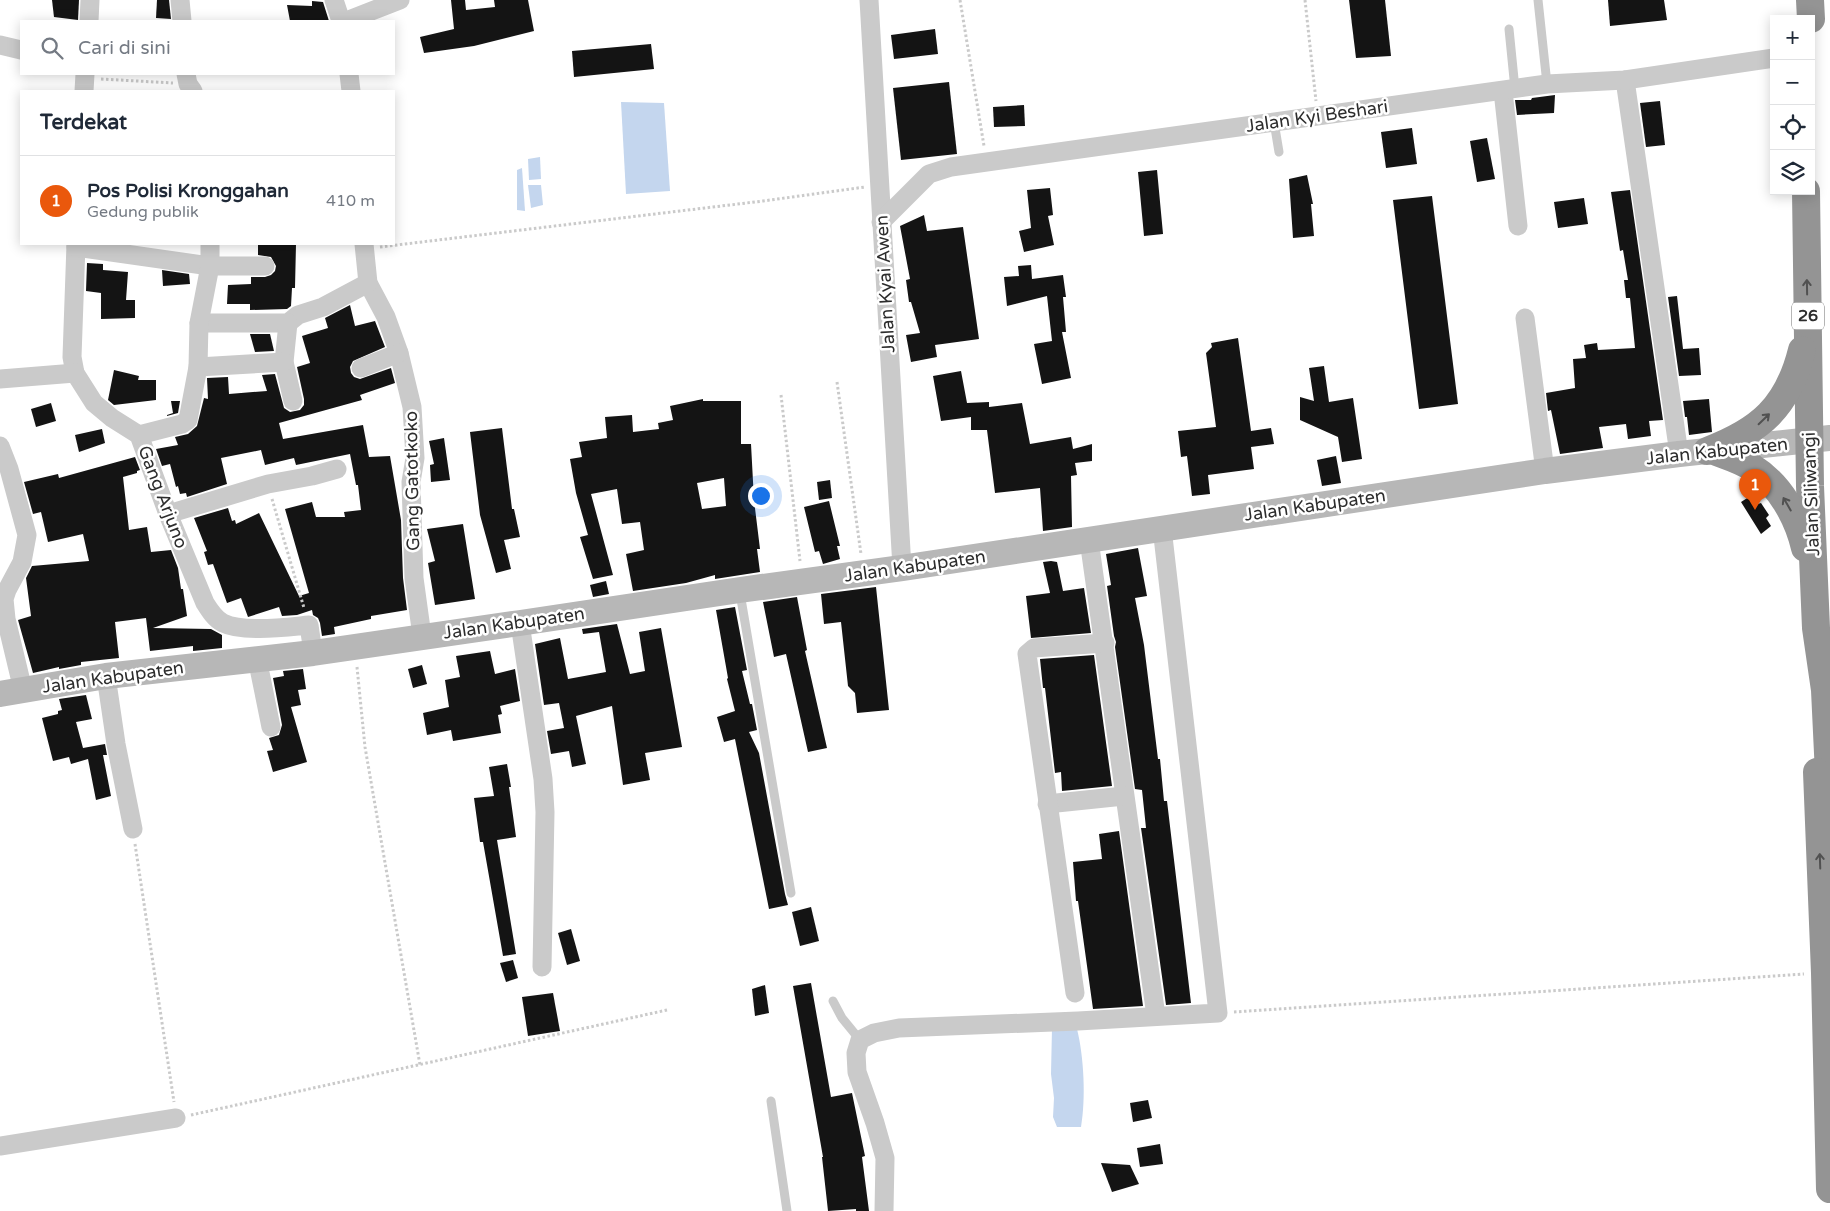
<!DOCTYPE html>
<html lang="id">
<head>
<meta charset="utf-8">
<style>
  :root { --surface:#fff; --page:#f6f6f7; --text:#1f2937; --muted:#747a83; --line:#e0e1e3; --accent:#ea580c }
  body { margin:0; font-family:"Varela Round",sans-serif; background:var(--page); color:var(--text) }
  .controls { position:absolute; right:15px; top:15px; display:grid; overflow:hidden; border-radius:0px; box-shadow:0 2px 12px #0003 }
  .controls button { width:45px; height:45px; display:grid; place-items:center; padding:0; border:0; border-bottom:1px solid var(--line); background:var(--surface); color:var(--text); font:25px sans-serif }
  .you { position:absolute; left:760px; top:495px; width:18px; height:18px; margin:-12px; border:4px solid #fff; border-radius:50%; background:#1a73e8; box-shadow:0 0 0 8px #1a73e833 }
  .badge { display:grid; place-items:center; width:32px; height:32px; border-radius:50%; background:var(--accent); color:#fff; font-size:16px; font-weight:700 }
  .pin { position:absolute; translate:-50% -41px; filter:drop-shadow(0 1px 2px #0008) }
  .pin::after { content:''; position:absolute; top:26px; width:18px; height:15px; background:inherit; clip-path:polygon(0 0,100% 0,50% 100%) }
  .list { margin:0; padding:0; list-style:none }
  h2 { display:flex; justify-content:space-between; align-items:center; height:65px; margin:0; padding:0 20px; font-size:21px }
  h2 small { font-size:16px; font-weight:400; color:var(--muted) }
  .list li { display:grid; grid-template-columns:32px 1fr auto; gap:15px; align-items:center; box-sizing:border-box; height:90px; padding:0 20px; border-top:1px solid var(--line) }
  .list b { display:block; font-size:19px; white-space:nowrap }
  .list p { margin:0; font-size:16px; white-space:nowrap; color:var(--muted) }
  .list em { font-size:16px; font-style:normal; color:var(--muted) }
  .icon { flex:none; width:28px; height:28px; fill:none; stroke:currentColor; stroke-width:2; stroke-linecap:round; stroke-linejoin:round }
  .map { position:relative; flex:none; width:1830px; height:1211px; overflow:hidden }
  .search { position:absolute; background:var(--surface); box-shadow:0 2px 12px #0003; left:20px; top:20px; width:375px; height:55px; display:flex; align-items:center; gap:12px; box-sizing:border-box; padding:0 18px; border-radius:0px; color:var(--muted); font-size:19px }
  .panel { position:absolute; background:var(--surface); box-shadow:0 2px 12px #0003; left:20px; top:90px; width:375px; height:155px; border-radius:0px }
  .map>svg:first-child { display:block }
  .water { fill:#c4d6ee }
  .building { fill:#141414; fill-rule:evenodd }
  .lines { fill:none; stroke-linecap:round; stroke-linejoin:round }
  .path { stroke:#cacaca; stroke-width:3; stroke-dasharray:2.5 2.5; stroke-linecap:butt }
  .lane { stroke:#cacaca; stroke-width:9 }
  .street { stroke:#cacaca; stroke-width:19 }
  .secondary { stroke:#b7b7b7; stroke-width:26 }
  .highway { stroke:#949494; stroke-width:28 }
  .oneway { stroke:#515151 }
  .labels { text-anchor:middle; dominant-baseline:central; stroke-width:5; stroke-linejoin:round; paint-order:stroke }
  .shield { fill:#fff; stroke:#6c6c6c; stroke-width:1 }
  .shield-label { font-size:16px; font-weight:bold; fill:#2d2d2d }
  .street-label { font-size:18px; fill:#2d2d2d; stroke:#fff }
</style>
</head>
<body>
<div class="map">
<svg width="1830" height="1211" viewBox="0 0 1830 1211">
  <rect width="100%" height="100%" fill="#fff"/>
  <g class="water">
    <polygon points="621,102 664,103 670,191 626,194"/>
    <polygon points="540,157 541,179 529,180 528,159"/>
    <polygon points="522,168 525,211 517,210 517,170"/>
    <polygon points="528,185 541,185 543,205 531,208"/>
    <path d="M 1052,1028 L 1077,1029 C 1084,1057 1086,1099 1081,1127 L 1057,1127 L 1053,1117 L 1054,1098 L 1051,1074 Z"/>
  </g>
  <g class="building">
    <polygon points="52,0 79,0 78,20 54,17"/>
    <polygon points="157,0 169,0 171,19 156,18"/>
    <polygon points="451,0 465,0 466,10 495,7 494,0 528,0 534,31 474,46 424,53 420,37 454,29"/>
    <polygon points="1349,0 1385,0 1391,56 1356,58"/>
    <polygon points="1608,0 1664,0 1667,20 1610,26"/>
    <polygon points="312,1 323,2 329,21 290,21 287,5 312,6"/>
    <polygon points="935,29 938,54 894,59 891,35"/>
    <polygon points="651,44 654,69 574,77 572,51"/>
    <polygon points="949,82 957,154 901,160 893,88"/>
    <polygon points="1555,95 1554,113 1517,115 1515,100 1531,100 1532,98"/>
    <polygon points="1660,101 1665,145 1646,147 1640,103"/>
    <polygon points="1024,105 1025,126 994,127 993,107"/>
    <polygon points="1412,128 1417,164 1386,168 1381,132"/>
    <polygon points="1487,138 1495,179 1477,182 1470,141"/>
    <polygon points="1157,170 1163,234 1144,236 1138,172"/>
    <polygon points="1307,175 1313,204 1311,204 1314,236 1293,238 1289,179"/>
    <polygon points="1050,188 1053,215 1048,216 1054,245 1024,252 1019,231 1031,228 1027,190"/>
    <polygon points="1630,190 1663,420 1649,421 1651,436 1628,439 1626,424 1599,427 1603,448 1560,454 1551,410 1548,411 1546,393 1575,388 1573,359 1586,358 1584,345 1597,343 1598,350 1635,348 1630,298 1626,298 1624,280 1628,280 1623,250 1620,251 1611,192"/>
    <polygon points="1432,196 1458,404 1419,409 1393,200"/>
    <polygon points="1584,198 1588,224 1558,228 1554,202"/>
    <polygon points="924,215 927,231 963,227 979,339 935,345 937,357 911,362 906,335 920,333 911,302 909,302 906,280 910,279 900,226"/>
    <polygon points="258,244 296,244 295,288 292,288 291,306 287,309 250,310 250,304 227,304 228,285 251,284 251,277 265,277 271,275 275,271 276,266 271,257 258,255"/>
    <polygon points="87,263 103,264 103,270 128,272 126,300 135,300 135,318 101,319 101,293 86,291"/>
    <polygon points="1031,265 1032,279 1063,275 1066,297 1063,297 1066,332 1062,332 1071,378 1042,384 1034,344 1052,341 1047,296 1007,306 1004,277 1019,276 1018,266"/>
    <polygon points="162,270 189,274 190,284 163,286"/>
    <polygon points="1677,296 1683,349 1699,348 1701,375 1679,376 1668,297"/>
    <polygon points="350,305 355,326 375,321 385,347 353,361 350,367 351,373 354,377 360,379 391,368 395,383 360,395 362,400 279,423 283,439 363,425 369,457 390,456 401,520 403,578 407,610 371,616 371,619 334,627 335,634 322,636 320,623 318,618 313,615 312,610 297,615 282,616 279,607 248,617 241,598 227,603 213,564 208,565 204,552 207,551 194,518 228,508 232,521 235,520 236,524 259,513 299,596 309,593 285,509 312,502 316,517 345,517 344,512 361,510 358,485 356,485 350,454 296,465 294,458 265,465 261,450 221,458 227,484 187,497 186,493 180,494 178,486 176,487 170,464 162,466 156,449 178,445 175,437 188,434 197,426 204,398 208,399 207,378 228,377 229,394 267,391 262,375 275,374 284,408 290,412 300,410 304,405 304,399 297,367 310,363 302,336 328,328 325,318"/>
    <polygon points="250,334 270,334 274,351 255,352"/>
    <polygon points="1238,338 1251,431 1271,428 1274,444 1251,447 1254,469 1208,475 1210,494 1192,496 1187,456 1181,457 1178,431 1216,427 1206,353 1212,347 1211,343"/>
    <polygon points="1324,366 1329,402 1353,398 1362,459 1342,462 1338,437 1300,420 1300,397 1314,401 1309,368"/>
    <polygon points="114,370 139,376 138,380 156,380 156,400 114,405 108,400"/>
    <polygon points="961,371 967,403 989,402 989,407 1022,403 1030,444 1071,437 1073,449 1092,444 1092,461 1075,463 1077,475 1071,476 1072,527 1043,531 1040,488 995,493 987,430 971,430 971,417 941,421 933,376"/>
    <path d="M 703,399 L 703,401 L 741,401 L 741,444 L 751,444 L 754,500 L 760,549 L 757,549 L 760,572 L 715,579 L 715,575 L 686,583 L 633,591 L 626,554 L 644,550 L 640,522 L 622,524 L 617,489 L 591,494 L 613,575 L 593,579 L 580,537 L 588,535 L 576,493 L 570,459 L 582,457 L 579,442 L 607,438 L 605,417 L 632,415 L 633,432 L 659,429 L 658,423 L 673,420 L 670,406 ZM 724,478 L 726,506 L 702,509 L 697,483 Z"/>
    <polygon points="1709,399 1712,432 1689,435 1687,417 1685,417 1683,401"/>
    <polygon points="171,401 180,401 178,413 167,416 167,415 173,413"/>
    <polygon points="51,403 56,421 36,427 31,409"/>
    <polygon points="502,428 512,509 514,509 520,537 504,540 511,569 496,573 480,515 470,432"/>
    <polygon points="102,429 105,443 79,452 75,435"/>
    <polygon points="444,438 450,480 431,482 430,465 434,464 429,441"/>
    <polygon points="1336,456 1341,483 1322,486 1317,460"/>
    <polygon points="135,457 140,470 137,471 137,473 123,477 129,530 147,527 151,552 171,550 178,568 181,589 183,589 187,616 153,628 211,629 222,635 222,648 193,651 193,646 150,651 146,618 115,622 119,658 81,662 81,665 59,669 59,667 33,673 18,620 31,616 26,578 32,566 89,561 83,534 48,542 41,512 33,514 24,482 58,474 59,478"/>
    <polygon points="830,480 832,498 819,500 817,482"/>
    <polygon points="1752,495 1758,504 1761,503 1769,515 1766,518 1771,526 1761,534 1741,502"/>
    <polygon points="829,501 840,546 837,546 840,559 823,564 819,551 815,552 804,507"/>
    <polygon points="463,524 475,599 435,605 428,563 435,561 427,529"/>
    <polygon points="1138,548 1147,596 1135,598 1144,645 1158,759 1160,759 1164,801 1167,801 1191,1003 1166,1005 1141,828 1146,828 1142,790 1135,789 1115,647 1116,642 1114,636 1107,586 1111,585 1106,554"/>
    <polygon points="1051,561 1057,562 1063,591 1084,588 1091,633 1031,638 1026,596 1050,593 1043,562"/>
    <polygon points="606,581 609,594 593,597 590,585"/>
    <polygon points="876,587 889,710 857,713 855,693 848,686 841,622 824,624 821,594"/>
    <polygon points="797,597 807,650 805,651 827,748 808,752 786,654 774,657 763,602"/>
    <polygon points="735,607 747,670 742,671 750,704 752,704 757,730 749,732 759,753 785,894 788,905 769,909 735,739 724,742 717,717 735,711 727,679 728,678 716,610"/>
    <polygon points="617,624 630,674 645,671 639,632 661,628 682,747 645,753 650,780 623,785 612,706 576,716 586,764 572,767 569,751 551,754 547,731 564,728 559,703 544,705 535,644 560,638 568,679 606,672 599,632 583,634 582,629"/>
    <polygon points="490,651 495,674 515,669 520,701 500,706 502,714 498,715 501,733 453,741 451,730 427,735 423,713 449,707 445,680 460,677 456,656"/>
    <polygon points="1094,655 1112,786 1062,791 1061,772 1055,773 1045,688 1043,688 1040,659"/>
    <polygon points="422,665 427,684 413,688 408,669"/>
    <polygon points="303,669 306,689 298,690 301,705 291,707 307,762 273,772 267,751 273,750 269,738 279,735 282,725 273,678 284,676 283,671"/>
    <polygon points="86,695 92,719 76,722 83,748 105,744 107,755 103,755 111,796 96,800 88,759 71,764 69,757 53,761 42,718 58,714 58,711 62,710 59,699"/>
    <polygon points="507,764 511,787 509,787 516,837 497,840 516,954 503,956 483,842 480,842 474,798 494,796 489,767"/>
    <polygon points="1119,831 1143,1006 1093,1009 1078,901 1076,901 1073,862 1102,859 1099,834"/>
    <polygon points="811,907 819,941 800,946 792,912"/>
    <polygon points="571,929 580,961 567,965 558,933"/>
    <polygon points="513,960 518,978 506,982 500,963"/>
    <polygon points="811,983 831,1097 852,1093 865,1156 862,1157 869,1211 856,1211 856,1209 828,1211 822,1157 823,1157 793,986"/>
    <polygon points="765,985 769,1013 755,1016 752,989"/>
    <polygon points="553,993 560,1031 528,1036 522,997"/>
    <polygon points="1148,1100 1152,1118 1133,1122 1130,1103"/>
    <polygon points="1160,1144 1163,1164 1140,1167 1137,1148"/>
    <polygon points="1101,1163 1130,1165 1139,1184 1112,1192"/>
  </g>
  <g class="lines">
    <g class="path">
      <polyline points="960,0 984,146"/>
      <polyline points="1305,0 1316,101"/>
      <polyline points="101,79 173,83"/>
      <polyline points="380,247 763,201 865,187"/>
      <polyline points="837,382 861,554"/>
      <polyline points="781,395 800,561"/>
      <polyline points="272,499 304,608"/>
      <polyline points="357,667 365,747 420,1065"/>
      <polyline points="135,844 174,1102"/>
      <polyline points="1234,1012 1804,974"/>
      <polyline points="191,1115 667,1010"/>
    </g>
    <g class="lane">
      <polyline points="1538,0 1547,84"/>
      <polyline points="1509,29 1515,89"/>
      <polyline points="1274,122 1279,152"/>
      <polyline points="740,593 791,893"/>
      <polyline points="833,1001 842,1018 860,1040"/>
      <polyline points="771,1101 787,1211"/>
    </g>
    <g class="street">
      <polyline points="180,0 182,21"/>
      <polyline points="334,0 341,21"/>
      <polyline points="869,0 902,568"/>
      <polyline points="89,21 90,0"/>
      <polyline points="346,21 400,0"/>
      <polyline points="0,45 21,50"/>
      <polyline points="186,74 188,84 193,91"/>
      <polyline points="349,74 351,91"/>
      <polyline points="1625,80 1679,454"/>
      <polyline points="84,91 85,74"/>
      <polyline points="1503,91 1518,226"/>
      <polyline points="881,222 929,174 951,167 1547,84 1625,80 1774,58"/>
      <path d="M 76,244 L 72,357 L 75,373 L 94,403 L 112,418 L 139,435 L 168,514 L 205,603 C 210,611 215,619 223,623 C 243,633 287,627 309,625 L 313,653"/>
      <polyline points="364,244 368,283 386,317 399,353 412,407 415,458 411,482 414,578 422,636"/>
      <polyline points="76,247 210,266 265,266"/>
      <polyline points="1525,318 1545,471"/>
      <polyline points="199,323 288,323 298,315 323,307 368,283"/>
      <polyline points="288,323 284,362 293,401"/>
      <polyline points="198,367 284,362"/>
      <polyline points="361,368 399,353"/>
      <polyline points="0,379 75,373"/>
      <polyline points="139,435 182,424 188,420 198,367 199,323 210,266 210,244"/>
      <polyline points="0,446 9,469 27,535 22,562 7,590 4,599 6,619 23,690"/>
      <polyline points="168,514 268,484 312,476 337,469"/>
      <polyline points="1089,540 1156,1016"/>
      <polyline points="520,623 543,779 545,812 542,967"/>
      <polyline points="257,658 271,727"/>
      <polyline points="106,676 116,744 133,829"/>
      <polyline points="1047,804 1124,796"/>
      <polyline points="1075,993 1027,654 1034,648 1105,643"/>
      <polyline points="0,1146 176,1118"/>
      <polyline points="884,1211 885,1158 875,1123 857,1072 856,1053 860,1040 874,1033 899,1028 1078,1021 1218,1013 1162,528"/>
    </g>
    <polyline class="secondary" points="0,694 106,676 313,653 520,623 740,590 902,568 1545,471 1679,454 1830,438"/>
    <g class="highway">
      <polyline points="1810,0 1811,19"/>
      <polyline points="1806,191 1810,486 1816,628 1825,690 1830,795"/>
      <path d="M 1707,451 C 1760,431 1788,407 1802,350"/>
      <path d="M 1714,451 C 1727,456 1741,460 1753,468 C 1780,485 1798,517 1805,548"/>
      <polyline points="1817,772 1825,973 1830,1189"/>
    </g>
  </g>
  <defs><path id="oneway-shaft" d="M-6 0H5M1.5-3L5.5 0L1.5 3" fill="none" stroke-width="1.6" stroke-linecap="round" stroke-linejoin="round" transform="scale(1.25)"/></defs>
  <g class="oneway">
    <use href="#oneway-shaft" transform="translate(1807 287) rotate(-91)"/>
    <use href="#oneway-shaft" transform="translate(1764 419) rotate(-44)"/>
    <use href="#oneway-shaft" transform="translate(1787 504) rotate(-120)"/>
    <use href="#oneway-shaft" transform="translate(1820 861) rotate(-92)"/>
  </g>
  <g class="labels">
    <rect class="shield" x="1792" y="302.5" width="32" height="27" rx="4"/>
    <g class="shield-label">
      <text x="1808" y="316">26</text>
    </g>
    <g class="street-label">
      <text transform="translate(1317 116) rotate(-8)">Jalan Kyi Beshari</text>
      <text transform="translate(885 284) rotate(-93)">Jalan Kyai Awen</text>
      <text transform="translate(1717 451) rotate(-6)">Jalan Kabupaten</text>
      <text transform="translate(412 481) rotate(-91)">Gang Gatotkoko</text>
      <text transform="translate(1811 494) rotate(-92)">Jalan Siliwangi</text>
      <text transform="translate(163 497) rotate(69)">Gang Arjuno</text>
      <text transform="translate(1315 505) rotate(-8)">Jalan Kabupaten</text>
      <text transform="translate(915 566) rotate(-8)">Jalan Kabupaten</text>
      <text transform="translate(514 623) rotate(-8)">Jalan Kabupaten</text>
      <text transform="translate(113 677) rotate(-8)">Jalan Kabupaten</text>
    </g>
  </g>
</svg>
<div class="controls">
<button>+</button>
<button>−</button>
<button><svg class="icon" aria-label="locate" viewBox="0 0 24 24"><circle cx="12" cy="12" r="6"/><path d="M12 2v4M12 18v4M2 12h4M18 12h4"/></svg></button>
<button><svg class="icon" aria-label="layers" viewBox="0 0 24 24"><path d="M12 4l9 5-9 5-9-5zM3 14l9 5 9-5"/></svg></button>
</div>
<div class="you"></div>
<div class="pin badge" style="left:1755px;top:510px">1</div>
<div class="search"><svg class="icon" aria-label="search" viewBox="0 0 24 24"><circle cx="10" cy="10" r="6"/><path d="M15 15l6 6"/></svg>Cari di sini</div>
<section class="panel">
<h2>Terdekat<small></small></h2>
<ul class="list">
<li><span class="badge">1</span><div><b>Pos Polisi Kronggahan</b><p>Gedung publik</p></div><em>410 m</em></li>
</ul>
</section>
</div>
</body>
</html>
